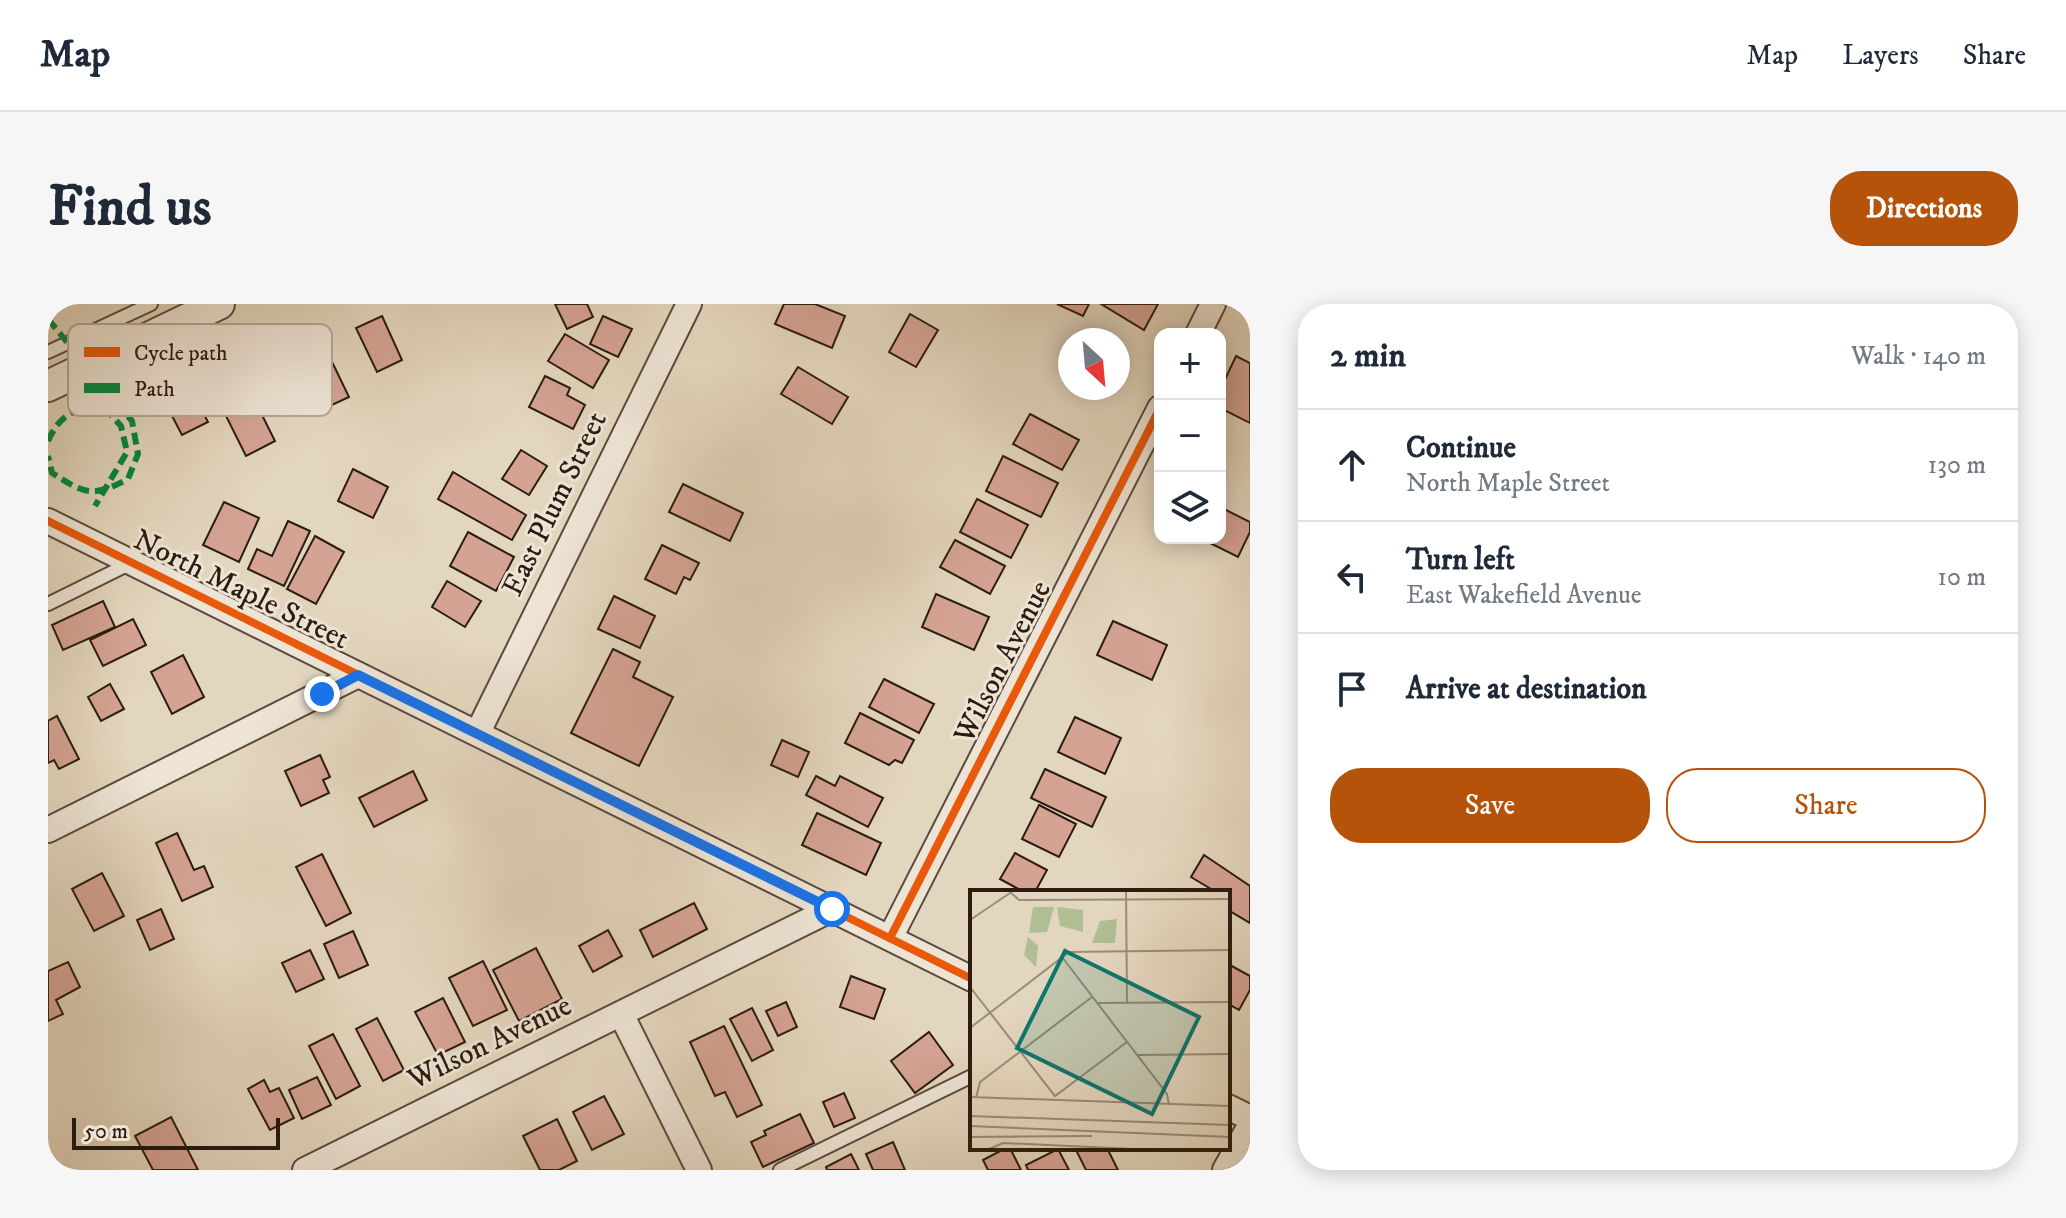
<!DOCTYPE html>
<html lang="en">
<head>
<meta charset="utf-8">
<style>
  :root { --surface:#fff; --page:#f6f6f7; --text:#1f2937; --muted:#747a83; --line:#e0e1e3; --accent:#b45309 }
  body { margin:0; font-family:"IM FELL DW Pica",serif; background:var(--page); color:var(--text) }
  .controls { position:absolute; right:24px; top:24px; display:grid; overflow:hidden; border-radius:16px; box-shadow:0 4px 20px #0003 }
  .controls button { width:72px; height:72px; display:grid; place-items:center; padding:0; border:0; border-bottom:2px solid var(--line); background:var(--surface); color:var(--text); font:40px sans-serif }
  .compass { position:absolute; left:1010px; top:24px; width:72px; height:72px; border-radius:50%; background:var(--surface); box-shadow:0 4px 20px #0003; rotate:154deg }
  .scale { position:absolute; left:24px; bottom:20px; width:208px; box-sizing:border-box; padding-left:8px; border:4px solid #2c1c10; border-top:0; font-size:22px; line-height:28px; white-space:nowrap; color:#2c1c10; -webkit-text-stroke:6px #ede4d5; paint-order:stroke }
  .stop { position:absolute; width:24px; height:24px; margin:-18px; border:6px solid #1a73e8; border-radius:50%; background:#fff }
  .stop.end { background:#1a73e8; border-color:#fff; box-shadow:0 2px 8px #0008 }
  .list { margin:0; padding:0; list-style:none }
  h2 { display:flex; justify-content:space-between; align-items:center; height:104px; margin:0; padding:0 32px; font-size:34px }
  h2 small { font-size:26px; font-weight:400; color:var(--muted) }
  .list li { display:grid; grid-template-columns:52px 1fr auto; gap:24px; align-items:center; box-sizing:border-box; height:112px; padding:0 32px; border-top:2px solid var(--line) }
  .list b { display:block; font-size:30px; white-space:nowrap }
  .list p { margin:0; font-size:26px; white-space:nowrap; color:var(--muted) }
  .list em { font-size:26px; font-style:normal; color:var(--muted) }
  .actions { display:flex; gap:16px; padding:24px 32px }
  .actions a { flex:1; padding:18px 0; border:2px solid var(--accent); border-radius:32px; text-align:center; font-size:28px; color:var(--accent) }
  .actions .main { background:var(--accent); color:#fff }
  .icon { flex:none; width:44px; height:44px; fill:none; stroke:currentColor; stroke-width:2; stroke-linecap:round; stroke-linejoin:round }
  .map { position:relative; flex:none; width:1202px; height:866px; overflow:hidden; border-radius:32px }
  header { display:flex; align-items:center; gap:48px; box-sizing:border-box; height:112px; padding:0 40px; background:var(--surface); border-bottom:2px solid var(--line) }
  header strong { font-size:38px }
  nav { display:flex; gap:44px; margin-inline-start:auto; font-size:28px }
  .intro { display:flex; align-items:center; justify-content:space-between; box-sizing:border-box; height:192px; padding:0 48px }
  h1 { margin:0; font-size:56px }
  .button { padding:20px 36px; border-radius:32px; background:var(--accent); color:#fff; font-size:28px; font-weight:700 }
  main { display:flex; gap:48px; padding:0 48px }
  aside { flex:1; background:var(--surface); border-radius:32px; box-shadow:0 4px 20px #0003 }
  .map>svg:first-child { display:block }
  .building { fill:#d5a394; stroke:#2c1c10; stroke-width:2 }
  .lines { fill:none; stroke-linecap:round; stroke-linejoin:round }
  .service-casing { stroke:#5a4a3c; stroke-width:16 }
  .minor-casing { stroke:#5a4a3c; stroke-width:28 }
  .tertiary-casing { stroke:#5a4a3c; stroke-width:34 }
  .service { stroke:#ede4d5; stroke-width:12 }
  .minor { stroke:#ede4d5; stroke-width:24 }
  .tertiary { stroke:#ede4d5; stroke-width:30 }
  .quiet { stroke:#00873e; stroke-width:6; stroke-dasharray:12 6; stroke-linecap:butt }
  .cycleway-casing { stroke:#ede4d5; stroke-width:13 }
  .cycleway { stroke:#e8590c; stroke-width:8 }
  .route { stroke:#1a73e8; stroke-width:10 }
  .labels { text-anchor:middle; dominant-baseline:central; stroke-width:6; stroke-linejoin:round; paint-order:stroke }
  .street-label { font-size:30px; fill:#2c1c10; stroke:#ede4d5 }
  .inset-road { fill:none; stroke:#9a8c78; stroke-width:2 }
  .view { fill:#0f766e; fill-opacity:0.15; stroke:#0f766e; stroke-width:4 }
  .inset-edge { fill:none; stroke:#2c1c10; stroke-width:4 }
  .key { fill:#ede4d5; stroke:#b3a89a; stroke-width:2 }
  .key-label { font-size:22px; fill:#2c1c10 }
</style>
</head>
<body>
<header>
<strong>Map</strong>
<nav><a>Map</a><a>Layers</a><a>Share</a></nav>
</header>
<div class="intro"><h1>Find us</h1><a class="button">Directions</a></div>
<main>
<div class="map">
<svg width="1202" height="866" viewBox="0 0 1202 866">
  <rect width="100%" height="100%" fill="#e3d6be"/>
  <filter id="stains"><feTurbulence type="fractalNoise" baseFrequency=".0025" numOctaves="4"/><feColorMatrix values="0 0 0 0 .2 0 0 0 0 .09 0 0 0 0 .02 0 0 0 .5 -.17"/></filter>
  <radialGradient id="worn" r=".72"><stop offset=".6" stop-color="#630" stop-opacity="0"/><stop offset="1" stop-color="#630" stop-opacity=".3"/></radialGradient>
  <g class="building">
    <polygon points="507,0 539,0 545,13 519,25"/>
    <polygon points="736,0 767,0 797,12 784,44 727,20"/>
    <polygon points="1009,0 1041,0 1035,12"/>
    <polygon points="1053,0 1110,0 1096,26"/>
    <polygon points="862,10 890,26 868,63 841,48"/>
    <polygon points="334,12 354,56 329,68 308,24"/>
    <polygon points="555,12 584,25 570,53 542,40"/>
    <polygon points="517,30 561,56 545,84 500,57"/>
    <polygon points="272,33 301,93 269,108 240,47"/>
    <polygon points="1188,52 1202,59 1202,119 1172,104 1172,86"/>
    <polygon points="750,63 800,93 784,120 733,90"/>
    <polygon points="199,66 220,106 213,109 227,137 198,152 164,84"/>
    <polygon points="497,72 522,84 519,91 537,101 525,125 481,103"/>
    <polygon points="139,76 160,118 134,131 112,89"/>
    <polygon points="982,110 1031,136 1014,166 965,140"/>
    <polygon points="473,146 499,162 481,191 454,175"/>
    <polygon points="955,152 1010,179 993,213 938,187"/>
    <polygon points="305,165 340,183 325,214 290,197"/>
    <polygon points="405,168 478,211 464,236 390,195"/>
    <polygon points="635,180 695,209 682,237 621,208"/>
    <polygon points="929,195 980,221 963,254 912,228"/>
    <polygon points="176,198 211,214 191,258 155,241"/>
    <polygon points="1172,203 1202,218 1202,228 1190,253 1152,234 1172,234"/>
    <polygon points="240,217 262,227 236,282 200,265 209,245 224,252"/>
    <polygon points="420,228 466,253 448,287 402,262"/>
    <polygon points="267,232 296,248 268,300 239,285"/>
    <polygon points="907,236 957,262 942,290 892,263"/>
    <polygon points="614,241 651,259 642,276 636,273 628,290 597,275"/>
    <polygon points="399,277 433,297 417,323 384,303"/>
    <polygon points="888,290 941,313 926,346 874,323"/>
    <polygon points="566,292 607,312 592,344 550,325"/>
    <polygon points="55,297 67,323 15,346 4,321"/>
    <polygon points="85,315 98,341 55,362 42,336"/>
    <polygon points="1065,317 1119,341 1104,376 1049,351"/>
    <polygon points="565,345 592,358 585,373 625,393 591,462 523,429"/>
    <polygon points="135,351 156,393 124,410 103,368"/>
    <polygon points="836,375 886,400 871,429 821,403"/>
    <polygon points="62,380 76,405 53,417 40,393"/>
    <polygon points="812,409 866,436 854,459 847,456 841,461 797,439"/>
    <polygon points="9,412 31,455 11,465 6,456 0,459 0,417"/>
    <polygon points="1027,413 1073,434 1057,470 1010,448"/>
    <polygon points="734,436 761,448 750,473 723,461"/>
    <polygon points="272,451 282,473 275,476 281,489 253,502 237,467"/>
    <polygon points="997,465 1058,493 1044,523 983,494"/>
    <polygon points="365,467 379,496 326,523 311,494"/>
    <polygon points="768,472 787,482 792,472 835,494 820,523 758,491"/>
    <polygon points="991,501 1028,520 1011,553 974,535"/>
    <polygon points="769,509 833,539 818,571 754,541"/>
    <polygon points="129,529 146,566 156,562 165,583 134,597 108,539"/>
    <polygon points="967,549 999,566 987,588 976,588 952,575"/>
    <polygon points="274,550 303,609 278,622 248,563"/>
    <polygon points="1156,551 1202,582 1202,619 1180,606 1180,588 1168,588 1143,573"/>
    <polygon points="54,569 76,612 46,627 24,585"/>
    <polygon points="646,599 659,625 605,653 592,626"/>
    <polygon points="113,605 126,635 102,646 89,616"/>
    <polygon points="560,626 574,652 545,668 531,642"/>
    <polygon points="305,627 320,661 291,674 276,640"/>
    <polygon points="488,644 514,695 471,717 445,666"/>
    <polygon points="262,646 276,675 248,688 234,659"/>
    <polygon points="435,657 459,706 425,722 401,674"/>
    <polygon points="20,658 32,683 8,696 15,710 0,717 0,667"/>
    <polygon points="1180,660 1202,672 1202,686 1191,706 1180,700"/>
    <polygon points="803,672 837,685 826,715 792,703"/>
    <polygon points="395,694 417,738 390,751 367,708"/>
    <polygon points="738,698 749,723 730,732 718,707"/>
    <polygon points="704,704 725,746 704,757 682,715"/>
    <polygon points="329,714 356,766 335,777 308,725"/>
    <polygon points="676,722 714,801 689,813 677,788 667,792 642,738"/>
    <polygon points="881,728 905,761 867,789 843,757"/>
    <polygon points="285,730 312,782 288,795 261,742"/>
    <polygon points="269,773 283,801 254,815 241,786"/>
    <polygon points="216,776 222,788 231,784 246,814 222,826 200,785"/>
    <polygon points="796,789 807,814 786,823 775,798"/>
    <polygon points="556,792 576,830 544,846 525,808"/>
    <polygon points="752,810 766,839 715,863 703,838 718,831 716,827"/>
    <polygon points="123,813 150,866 105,866 87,832"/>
    <polygon points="509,815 529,857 511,866 492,866 475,832"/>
    <polygon points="845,838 857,866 825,866 818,850"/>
    <polygon points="958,844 962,844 973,866 940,866 935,856"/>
    <polygon points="1027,844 1059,844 1070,866 1038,866"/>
    <polygon points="1010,845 1021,866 980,866 978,861"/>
    <polygon points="803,850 811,866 779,866 778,863"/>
  </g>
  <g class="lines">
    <g class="service-casing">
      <g id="service">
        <polyline points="0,48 103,0"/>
        <polyline points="0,300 83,259"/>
        <polyline points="732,866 924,772"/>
      </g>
    </g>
    <g class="minor-casing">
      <g id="minor">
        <polyline points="1150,30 1165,0"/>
        <polyline points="0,217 924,675"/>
        <polyline points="430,428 641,0"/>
        <polyline points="0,526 310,371"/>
        <polyline points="842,634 1112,104"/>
        <polyline points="573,710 651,866"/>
        <polyline points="1180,803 1202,814"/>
        <polyline points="257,866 784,605"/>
        <polyline points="1177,866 1202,822"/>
      </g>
    </g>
    <g class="tertiary-casing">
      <polyline id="tertiary" points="0,82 171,0"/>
    </g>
    <use href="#service" class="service"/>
    <use href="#minor" class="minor"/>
    <use href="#tertiary" class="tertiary"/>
    <g class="quiet">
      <path d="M 0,15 L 84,117 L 90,150 L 80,175 C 44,194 37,190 4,169 L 0,152"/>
      <path d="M 0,137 C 11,112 26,104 54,101 L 73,122 L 79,148 L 47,202"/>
    </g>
    <g class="cycleway-casing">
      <g id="cycleway">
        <polyline points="0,217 924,675"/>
        <polyline points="842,634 1112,104"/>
      </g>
    </g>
    <use href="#cycleway" class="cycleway"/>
  </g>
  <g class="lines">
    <polyline class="route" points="274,390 310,371 784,605"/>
  </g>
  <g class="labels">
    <g class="street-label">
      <text transform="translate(507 200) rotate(-64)">East Plum Street</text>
      <text transform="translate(193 286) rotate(26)">North Maple Street</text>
      <text transform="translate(955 358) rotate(-63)">Wilson Avenue</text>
      <text transform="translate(442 739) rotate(-26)">Wilson Avenue</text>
    </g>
  </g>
  <g transform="translate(922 586)">
    <rect width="260" height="260" fill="#e3d6be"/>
    <path d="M 63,17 L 84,17 L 77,42 L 59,43 ZM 87,17 L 113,20 L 113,42 L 90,36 ZM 147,29 L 145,53 L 122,53 L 130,31 ZM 58,47 L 68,56 L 66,77 L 54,65 Z" fill="#b0be94"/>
    <path class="inset-road" d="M 38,0 L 49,10 L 260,9M 156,0 L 157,113M 0,30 L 40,3M 92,67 L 197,204 L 199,215M 0,97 L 85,206 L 157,152M 127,113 L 260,112M 0,138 L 99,62 L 260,60M 168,165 L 260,164M 0,207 L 260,216M 6,208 L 10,192 L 122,107M 0,226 L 260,235M 0,236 L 260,247M 0,247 L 122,246M 17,260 L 33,253 L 185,260"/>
    <path class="view" d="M 95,61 L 229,127 L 182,224 L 47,158 Z"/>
    <rect width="260" height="260" class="inset-edge"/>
  </g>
  <rect x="20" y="20" width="264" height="92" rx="12" class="key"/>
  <rect x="36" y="43" width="36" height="10" fill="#e8590c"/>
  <rect x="36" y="79" width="36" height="10" fill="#00873e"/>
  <g class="key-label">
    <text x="86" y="56">Cycle path</text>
    <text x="86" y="92">Path</text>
  </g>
  <rect width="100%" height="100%" filter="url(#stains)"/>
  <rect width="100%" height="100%" fill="url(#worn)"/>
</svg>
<div class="controls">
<button>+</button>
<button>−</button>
<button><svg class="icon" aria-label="layers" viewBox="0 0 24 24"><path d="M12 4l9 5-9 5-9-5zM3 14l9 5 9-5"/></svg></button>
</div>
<svg class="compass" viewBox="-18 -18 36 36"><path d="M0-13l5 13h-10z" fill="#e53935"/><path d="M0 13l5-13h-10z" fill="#747a83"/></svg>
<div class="scale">50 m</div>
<div class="stop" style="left:784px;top:605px"></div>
<div class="stop end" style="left:274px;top:390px"></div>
</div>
<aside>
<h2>2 min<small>Walk · 140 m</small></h2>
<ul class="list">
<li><svg class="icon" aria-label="ahead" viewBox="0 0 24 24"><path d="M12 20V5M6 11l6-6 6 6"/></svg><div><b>Continue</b><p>North Maple Street</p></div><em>130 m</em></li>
<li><svg class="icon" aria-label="left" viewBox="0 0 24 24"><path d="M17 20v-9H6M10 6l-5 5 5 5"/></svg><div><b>Turn left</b><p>East Wakefield Avenue</p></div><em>10 m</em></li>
<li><svg class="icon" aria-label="arrive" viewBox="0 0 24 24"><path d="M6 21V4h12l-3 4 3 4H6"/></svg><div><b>Arrive at destination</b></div></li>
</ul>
<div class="actions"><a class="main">Save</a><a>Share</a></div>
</aside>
</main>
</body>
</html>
